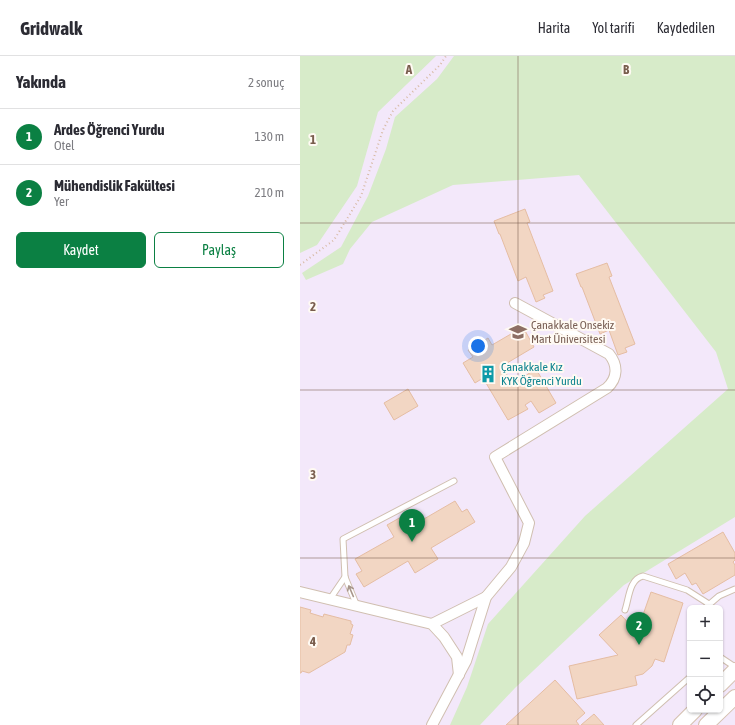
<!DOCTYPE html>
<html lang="tr">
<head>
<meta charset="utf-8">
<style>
  :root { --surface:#fff; --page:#f2f2f3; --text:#2b2b33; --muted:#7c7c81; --line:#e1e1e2; --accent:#0b8043 }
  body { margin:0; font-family:"Asap Condensed",sans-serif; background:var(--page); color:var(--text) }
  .controls { position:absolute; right:12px; bottom:12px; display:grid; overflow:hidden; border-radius:6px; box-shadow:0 1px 3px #0004 }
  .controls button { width:36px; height:36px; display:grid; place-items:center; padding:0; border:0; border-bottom:1px solid var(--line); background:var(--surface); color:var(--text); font:20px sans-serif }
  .you { position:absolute; left:178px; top:290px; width:14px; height:14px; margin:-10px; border:3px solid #fff; border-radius:50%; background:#1a73e8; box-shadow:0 0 0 6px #1a73e833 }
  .badge { display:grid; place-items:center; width:26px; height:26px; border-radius:50%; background:var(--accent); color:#fff; font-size:13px; font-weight:700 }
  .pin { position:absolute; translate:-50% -33px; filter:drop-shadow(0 1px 2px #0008) }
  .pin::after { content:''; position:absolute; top:21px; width:14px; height:12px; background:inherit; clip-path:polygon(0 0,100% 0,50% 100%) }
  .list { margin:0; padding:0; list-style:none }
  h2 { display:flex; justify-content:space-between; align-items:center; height:52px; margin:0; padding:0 16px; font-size:17px }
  h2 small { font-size:13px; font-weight:400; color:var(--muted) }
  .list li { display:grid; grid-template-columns:26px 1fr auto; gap:12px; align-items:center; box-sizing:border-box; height:56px; padding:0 16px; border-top:1px solid var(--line) }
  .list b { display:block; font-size:15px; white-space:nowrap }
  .list p { margin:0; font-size:13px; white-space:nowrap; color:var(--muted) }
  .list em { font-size:13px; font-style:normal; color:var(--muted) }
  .actions { display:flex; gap:8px; padding:12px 16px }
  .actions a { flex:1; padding:9px 0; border:1px solid var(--accent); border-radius:6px; text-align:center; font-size:14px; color:var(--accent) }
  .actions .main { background:var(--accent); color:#fff }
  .icon { flex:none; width:22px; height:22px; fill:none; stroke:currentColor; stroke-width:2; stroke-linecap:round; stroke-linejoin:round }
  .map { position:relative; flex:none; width:435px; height:669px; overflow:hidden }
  header { display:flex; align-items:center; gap:24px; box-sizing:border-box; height:56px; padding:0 20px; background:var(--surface); border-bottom:1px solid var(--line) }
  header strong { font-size:19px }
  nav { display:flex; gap:22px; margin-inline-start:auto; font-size:14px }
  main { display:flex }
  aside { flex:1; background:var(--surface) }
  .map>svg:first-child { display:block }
  .education { fill:#f3e8fa; fill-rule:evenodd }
  .green { fill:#d7ebc9 }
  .building { fill:#f2d6c3; stroke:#e5bda3 }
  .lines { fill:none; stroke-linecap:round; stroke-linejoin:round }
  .lane-casing { stroke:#d0bfb0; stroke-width:7 }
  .street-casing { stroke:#d0bfb0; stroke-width:12 }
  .secondary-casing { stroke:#d5c1b0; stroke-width:16 }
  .path { stroke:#d8baa5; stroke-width:2; stroke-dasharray:1 3; stroke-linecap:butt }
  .lane { stroke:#fff; stroke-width:5 }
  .street { stroke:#fff; stroke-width:10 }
  .secondary { stroke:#fff; stroke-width:14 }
  .oneway { stroke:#a8968b }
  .grid { fill:none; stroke:#795d4d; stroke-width:1; stroke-opacity:0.55 }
  .labels { text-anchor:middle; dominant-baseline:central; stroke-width:4; stroke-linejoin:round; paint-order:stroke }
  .education-label { font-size:12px; fill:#785e54; stroke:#fffaf3; text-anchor:start }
  .culture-label { font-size:12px; fill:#0d838f; stroke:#fffaf3; text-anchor:start }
  .grid-label { font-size:13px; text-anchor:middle; font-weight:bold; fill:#795d4d; stroke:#fffaf3; stroke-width:4; stroke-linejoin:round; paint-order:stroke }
</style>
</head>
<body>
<header>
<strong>Gridwalk</strong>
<nav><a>Harita</a><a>Yol tarifi</a><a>Kaydedilen</a></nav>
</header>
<main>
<aside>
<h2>Yakında<small>2 sonuç</small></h2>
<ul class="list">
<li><span class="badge">1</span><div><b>Ardes Öğrenci Yurdu</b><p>Otel</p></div><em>130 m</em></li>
<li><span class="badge">2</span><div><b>Mühendislik Fakültesi</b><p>Yer</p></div><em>210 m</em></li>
</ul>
<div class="actions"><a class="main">Kaydet</a><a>Paylaş</a></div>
</aside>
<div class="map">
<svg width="435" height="669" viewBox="0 0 435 669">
  <rect width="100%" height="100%" fill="#fdf6ec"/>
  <path class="education" d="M 0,0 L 435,0 L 435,669 L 0,669 ZM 390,552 L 420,552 L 420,654 L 390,654 Z"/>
  <g class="green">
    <polygon points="0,0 136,0 78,56 57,130 17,189 0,197"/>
    <polygon points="154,0 435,0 435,461 324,529 215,632 180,669 150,669 167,631 188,568 285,460 428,333 416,296 279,119 153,129 72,166 50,193 43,208 6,224 2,217 41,191 68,140 86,93 95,61 137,23"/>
  </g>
  <g class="building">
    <polygon points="225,153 230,166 227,167 253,235 243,239 245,242 236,246 226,221 218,225 200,178 199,178 194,165"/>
    <polygon points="307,207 312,220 309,221 335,288 325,292 327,296 318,299 309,274 300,278 282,231 281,231 276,218"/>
    <polygon points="223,271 234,291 202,310 212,328 236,313 256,347 239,357 231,345 225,349 228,353 208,364 183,322 175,327 163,307 173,301 168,294 188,282 192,289"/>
    <polygon points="108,333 118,350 94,364 84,347"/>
    <polygon points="155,445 162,456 167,453 175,466 131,492 138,503 115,517 108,505 64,531 56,518 62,515 55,503 94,481 87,469 110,456 117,467"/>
    <polygon points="423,476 435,497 435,504 433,506 435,509 435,519 403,538 396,527 392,529 385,517 376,523 368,508"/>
    <polygon points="351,536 383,547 364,606 355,603 352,610 343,618 335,620 337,629 277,643 269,610 318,599 299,579 321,559 337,576"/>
    <polygon points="0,551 11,554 10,557 23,561 24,558 51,565 51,568 53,569 50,578 53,579 50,589 47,589 45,596 9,617 2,615 1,617 0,617"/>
    <polygon points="255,624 285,657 276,665 279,669 206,669"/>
    <polygon points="294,658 304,669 281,669"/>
  </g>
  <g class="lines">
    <g class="lane-casing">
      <g id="lane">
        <polyline points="30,543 45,521"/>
        <polyline points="57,550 45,521 43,483 154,425"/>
        <polyline points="405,552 419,540 435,533"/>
        <path d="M 325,554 C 329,543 329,523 343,520 L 387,534 L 409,548"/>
        <polyline points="420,601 435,611"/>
        <polyline points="336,669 390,621"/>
      </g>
    </g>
    <g class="street-casing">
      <g id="street">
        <polyline points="0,536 132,568 144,581 157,601 159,619"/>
        <polyline points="132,568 186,541"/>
        <path d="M 132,669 L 166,605 L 186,541 L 211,511 L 224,487 L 229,467 L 195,401 L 307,332 C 318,322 318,309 309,298 L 215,247"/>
      </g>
    </g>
    <g class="secondary-casing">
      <g id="secondary">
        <polyline points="420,629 435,614"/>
        <polyline points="380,669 395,654"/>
        <polyline points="406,669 435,641"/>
      </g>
    </g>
    <polyline class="path" points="0,209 34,184 61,140 83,74 93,55 140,9 146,0"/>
    <use href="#lane" class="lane"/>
    <use href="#street" class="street"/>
    <use href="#secondary" class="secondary"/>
  </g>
  <defs><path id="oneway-shaft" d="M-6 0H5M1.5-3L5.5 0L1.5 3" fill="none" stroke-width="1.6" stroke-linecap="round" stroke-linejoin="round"/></defs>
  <use class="oneway" href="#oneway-shaft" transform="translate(51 535) rotate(-113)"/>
  <path class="grid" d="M 218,0 L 218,669M 0,167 L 435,167M 0,334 L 435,334M 0,502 L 435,502"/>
  <defs>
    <g id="university-bare" transform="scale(1.38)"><path d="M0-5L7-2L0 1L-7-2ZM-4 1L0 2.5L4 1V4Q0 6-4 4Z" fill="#8d6e63" stroke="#fffaf3" stroke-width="2.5" paint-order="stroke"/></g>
    <g id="building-bare" transform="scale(1.38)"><path d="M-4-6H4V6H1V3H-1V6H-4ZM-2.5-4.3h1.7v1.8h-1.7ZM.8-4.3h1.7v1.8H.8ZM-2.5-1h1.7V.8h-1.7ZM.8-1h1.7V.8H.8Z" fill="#0f9aa8" stroke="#fffaf3" stroke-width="2.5" paint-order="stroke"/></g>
  </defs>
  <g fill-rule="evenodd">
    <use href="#university-bare" x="218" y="276"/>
    <use href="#building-bare" x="188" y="318"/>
  </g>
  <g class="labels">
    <g class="education-label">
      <text x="231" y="269">Çanakkale Onsekiz<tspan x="231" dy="14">Mart Üniversitesi</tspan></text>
    </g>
    <g class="culture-label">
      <text x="201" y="311">Çanakkale Kız<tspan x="201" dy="14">KYK Öğrenci Yurdu</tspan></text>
    </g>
  </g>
  <g class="grid-label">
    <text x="109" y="18">A</text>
    <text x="326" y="18">B</text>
    <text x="13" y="88">1</text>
    <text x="13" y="255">2</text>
    <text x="13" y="423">3</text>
    <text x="13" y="590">4</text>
  </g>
</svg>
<div class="controls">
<button>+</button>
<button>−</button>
<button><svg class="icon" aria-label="locate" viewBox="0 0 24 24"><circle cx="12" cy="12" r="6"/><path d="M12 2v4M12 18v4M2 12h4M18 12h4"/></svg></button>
</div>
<div class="you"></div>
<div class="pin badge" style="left:112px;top:486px">1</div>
<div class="pin badge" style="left:339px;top:589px">2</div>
</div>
</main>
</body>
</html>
